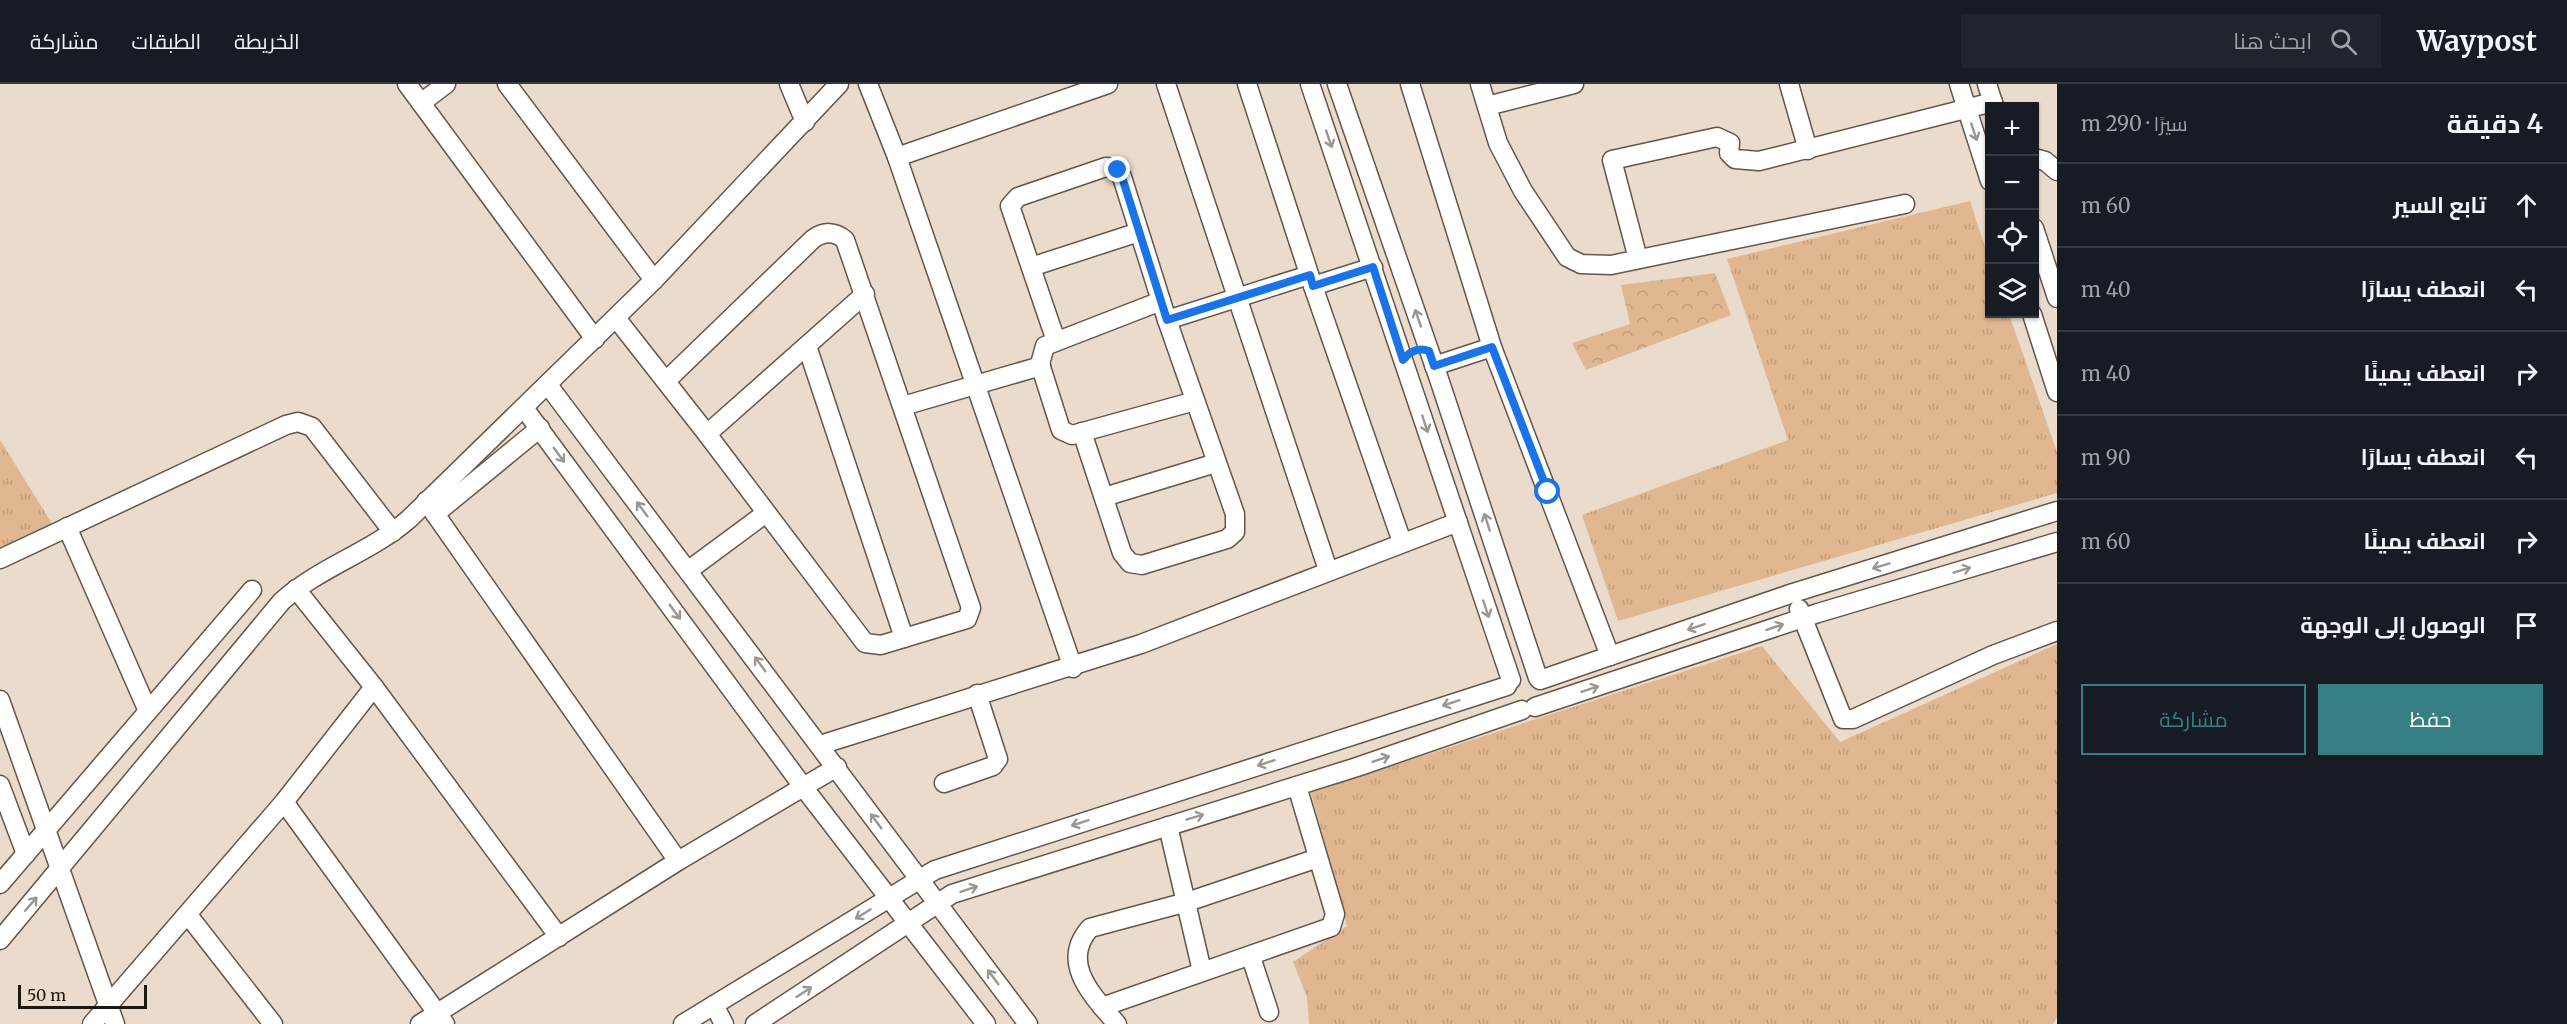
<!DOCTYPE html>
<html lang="ar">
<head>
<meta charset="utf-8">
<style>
  :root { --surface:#171b24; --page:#20242c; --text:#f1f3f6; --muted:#9ea1a6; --line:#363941; --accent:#367f84 }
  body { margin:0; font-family:Merriweather,Cairo,serif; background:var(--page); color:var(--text); direction:rtl }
  .controls { position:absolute; right:18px; top:18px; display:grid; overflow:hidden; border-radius:0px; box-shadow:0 2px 4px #0004 }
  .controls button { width:54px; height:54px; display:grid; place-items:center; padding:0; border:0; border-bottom:2px solid var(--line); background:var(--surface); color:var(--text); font:30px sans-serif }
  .scale { position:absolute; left:18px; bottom:15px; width:129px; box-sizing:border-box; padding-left:6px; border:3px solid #1c1711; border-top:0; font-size:16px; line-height:21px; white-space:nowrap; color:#1c1711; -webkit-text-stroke:4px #ebdbcc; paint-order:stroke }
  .stop { position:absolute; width:18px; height:18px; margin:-14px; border:4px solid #1a73e8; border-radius:50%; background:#fff }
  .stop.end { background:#1a73e8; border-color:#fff; box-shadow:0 2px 6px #0008 }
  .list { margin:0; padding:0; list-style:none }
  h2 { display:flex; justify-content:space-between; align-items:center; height:78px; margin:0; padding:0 24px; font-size:26px }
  h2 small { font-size:20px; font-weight:400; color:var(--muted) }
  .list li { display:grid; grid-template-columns:39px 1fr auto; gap:18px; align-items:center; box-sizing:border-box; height:84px; padding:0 24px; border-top:2px solid var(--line) }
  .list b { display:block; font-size:22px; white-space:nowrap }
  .list em { font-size:20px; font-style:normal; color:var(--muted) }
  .actions { display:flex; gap:12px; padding:18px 24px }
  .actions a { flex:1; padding:14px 0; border:2px solid var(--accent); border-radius:0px; text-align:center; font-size:21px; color:var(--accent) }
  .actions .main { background:var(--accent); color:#fff }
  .icon { flex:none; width:33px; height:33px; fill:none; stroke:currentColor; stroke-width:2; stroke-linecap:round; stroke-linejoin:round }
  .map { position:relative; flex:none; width:2057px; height:940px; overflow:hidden; direction:ltr }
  header { display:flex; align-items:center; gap:36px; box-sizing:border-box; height:84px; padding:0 30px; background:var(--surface); border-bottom:2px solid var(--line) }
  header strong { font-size:28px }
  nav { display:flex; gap:33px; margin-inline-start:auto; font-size:21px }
  .search { width:420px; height:54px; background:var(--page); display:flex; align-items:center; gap:15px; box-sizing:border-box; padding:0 21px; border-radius:0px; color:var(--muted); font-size:22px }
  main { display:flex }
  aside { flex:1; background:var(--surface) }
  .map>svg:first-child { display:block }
  .grass { fill:url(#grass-tufts) }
  .park { fill:url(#park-crowns) }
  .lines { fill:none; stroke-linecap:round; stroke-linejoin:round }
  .street-casing { stroke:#645649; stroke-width:21 }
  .street { stroke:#fff; stroke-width:18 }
  .oneway { stroke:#999794 }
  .route { stroke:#1a73e8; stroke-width:8 }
</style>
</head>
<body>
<header>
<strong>Waypost</strong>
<div class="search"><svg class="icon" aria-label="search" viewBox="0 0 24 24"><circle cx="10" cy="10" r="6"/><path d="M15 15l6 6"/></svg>ابحث هنا</div>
<nav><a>الخريطة</a><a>الطبقات</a><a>مشاركة</a></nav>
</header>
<main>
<aside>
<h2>4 دقيقة<small>سيرًا · 290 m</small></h2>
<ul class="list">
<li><svg class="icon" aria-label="ahead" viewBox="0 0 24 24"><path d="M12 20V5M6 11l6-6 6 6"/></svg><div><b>تابع السير</b></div><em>60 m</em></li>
<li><svg class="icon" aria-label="left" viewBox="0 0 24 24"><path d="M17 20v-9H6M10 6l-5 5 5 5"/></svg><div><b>انعطف يسارًا</b></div><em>40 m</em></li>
<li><svg class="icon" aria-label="right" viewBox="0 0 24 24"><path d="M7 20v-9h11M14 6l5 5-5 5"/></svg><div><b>انعطف يمينًا</b></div><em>40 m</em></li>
<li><svg class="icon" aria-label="left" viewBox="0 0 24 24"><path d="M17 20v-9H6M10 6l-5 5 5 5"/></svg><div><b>انعطف يسارًا</b></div><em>90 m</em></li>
<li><svg class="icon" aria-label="right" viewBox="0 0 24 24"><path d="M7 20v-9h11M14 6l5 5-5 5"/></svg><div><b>انعطف يمينًا</b></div><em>60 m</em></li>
<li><svg class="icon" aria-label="arrive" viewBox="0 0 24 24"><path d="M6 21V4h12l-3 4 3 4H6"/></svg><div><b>الوصول إلى الوجهة</b></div></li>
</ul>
<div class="actions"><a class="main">حفظ</a><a>مشاركة</a></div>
</aside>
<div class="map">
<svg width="2057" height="940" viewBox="0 0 2057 940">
  <defs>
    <pattern id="grass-tufts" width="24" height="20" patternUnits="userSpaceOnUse" patternTransform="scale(1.5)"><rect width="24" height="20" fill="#e0b791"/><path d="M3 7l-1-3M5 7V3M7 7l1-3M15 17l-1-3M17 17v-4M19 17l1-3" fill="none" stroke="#c09d7c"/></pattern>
    <pattern id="park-crowns" width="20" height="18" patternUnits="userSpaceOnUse" patternTransform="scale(1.5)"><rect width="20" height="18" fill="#e0b791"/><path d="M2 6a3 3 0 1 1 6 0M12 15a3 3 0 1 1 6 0" fill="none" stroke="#c09d7c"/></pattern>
  </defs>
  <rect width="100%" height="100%" fill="#ebdbcc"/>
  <g class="grass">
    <polygon points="1970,117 1989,175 1990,230 2009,230 2057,368 2057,409 1618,537 1582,431 1788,356 1727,175"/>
    <polygon points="0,356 58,449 0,472"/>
    <polygon points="2057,560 2057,933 2053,940 1309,940 1307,913 1293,878 1347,842 1311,708 1762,562 1840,658"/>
  </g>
  <polygon class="park" points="1715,189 1731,231 1586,286 1572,259 1630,240 1621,201"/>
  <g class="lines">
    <g class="street-casing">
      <g id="street">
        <polyline points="407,0 595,255"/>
        <polyline points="507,0 654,196"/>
        <polyline points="789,0 805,38"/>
        <polyline points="868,0 897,73 1073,584"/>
        <polyline points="1166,0 1328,486"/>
        <polyline points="1247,0 1313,202 1402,458"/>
        <polyline points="1310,0 1511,596"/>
        <polyline points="1337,0 1439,295 1538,594"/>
        <polyline points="1410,0 1492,263 1610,572"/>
        <polyline points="1480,0 1498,59 1523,107 1567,173 1581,180 1611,181 1905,120"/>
        <polyline points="1789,0 1808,66"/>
        <polyline points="1959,0 1990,97"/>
        <polyline points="1987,0 1994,22"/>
        <polyline points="421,19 446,0"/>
        <polyline points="1487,22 1574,0"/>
        <polyline points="897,73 1108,0"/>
        <polyline points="2034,74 2045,77 2057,87"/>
        <polyline points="2034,144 2057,214"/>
        <polyline points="1638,175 1612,76 1717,53 1730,59 1729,69 1735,75 1759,77 1993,18"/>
        <polyline points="1031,183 1139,148"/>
        <polyline points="1313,202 1373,183"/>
        <polyline points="1161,217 1045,262 1040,280 1061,346 1072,351 1195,317"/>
        <polyline points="2032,230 2057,308"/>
        <path d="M 616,234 L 707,350 L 865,559 L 881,561 L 967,535 L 971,524 L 845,156 C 835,147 824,147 813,155 L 666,297"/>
        <polyline points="1167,236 1309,191"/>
        <polyline points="1056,257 1010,122 1018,113 1106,83 1114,84 1122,93 1167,236 1235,430 1235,448 1227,455 1142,481 1130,479 1122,469 1082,348"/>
        <polyline points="807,262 904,554"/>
        <polyline points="1434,282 1492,263"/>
        <polyline points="548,301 1028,940"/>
        <polyline points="903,322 1041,282"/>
        <polyline points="524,324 804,704 986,940"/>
        <polyline points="707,350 865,210"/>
        <polyline points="1104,413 1216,379"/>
        <polyline points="426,417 678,777"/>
        <polyline points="435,430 540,344"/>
        <polyline points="67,443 148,627"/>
        <polyline points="0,475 286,341 298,338 312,343 393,448"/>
        <polyline points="689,486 766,429"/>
        <polyline points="296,505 374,603 559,853"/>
        <polyline points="1799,525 1843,635 1853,635 1993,571 2057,547"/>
        <polyline points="1540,596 1793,509 2057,427"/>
        <polyline points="0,616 115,940"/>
        <polyline points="1535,623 1818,529 2057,458"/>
        <polyline points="820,661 1141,560 1458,438"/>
        <polyline points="944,699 993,682 998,675 977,610"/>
        <polyline points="0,701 26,770"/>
        <polyline points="284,718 445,940"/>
        <polyline points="1168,742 1202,887"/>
        <polyline points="0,800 252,506"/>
        <polyline points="188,831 273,940"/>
        <path d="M 0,856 L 282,517 C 320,483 371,468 409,435 L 654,196 L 839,0"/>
        <polyline points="1251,873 1269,928"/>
        <polyline points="714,921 724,940"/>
        <polyline points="1102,923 1331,843 1335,830 1297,702"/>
        <polyline points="92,940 284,718 374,603"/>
        <polyline points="420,940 678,777 837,683"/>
        <polyline points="683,940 935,786 1507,602"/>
        <polyline points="755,940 952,810 1357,683 1522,626"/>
        <path d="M 1117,940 C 1093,912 1059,879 1090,844 L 1187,818 L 1318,774"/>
      </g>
    </g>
    <use href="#street" class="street"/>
  </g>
  <defs><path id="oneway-shaft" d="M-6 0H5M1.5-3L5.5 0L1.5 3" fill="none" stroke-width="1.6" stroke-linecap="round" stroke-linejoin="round" transform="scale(1.5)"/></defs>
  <g class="oneway">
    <use href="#oneway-shaft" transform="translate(1974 48) rotate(72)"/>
    <use href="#oneway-shaft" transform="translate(1329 55) rotate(71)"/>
    <use href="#oneway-shaft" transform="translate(1418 234) rotate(-109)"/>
    <use href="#oneway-shaft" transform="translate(1425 340) rotate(72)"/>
    <use href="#oneway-shaft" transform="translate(559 371) rotate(54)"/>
    <use href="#oneway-shaft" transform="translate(642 425) rotate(-127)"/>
    <use href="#oneway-shaft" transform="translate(1487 438) rotate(-108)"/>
    <use href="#oneway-shaft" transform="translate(1881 482) rotate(163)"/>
    <use href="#oneway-shaft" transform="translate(1962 486) rotate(-17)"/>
    <use href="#oneway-shaft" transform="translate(1486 525) rotate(72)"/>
    <use href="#oneway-shaft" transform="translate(675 528) rotate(54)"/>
    <use href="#oneway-shaft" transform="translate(1696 543) rotate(161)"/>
    <use href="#oneway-shaft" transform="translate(1775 543) rotate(-18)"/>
    <use href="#oneway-shaft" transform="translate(760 580) rotate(-127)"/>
    <use href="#oneway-shaft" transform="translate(1590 605) rotate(-18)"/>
    <use href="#oneway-shaft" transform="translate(1451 619) rotate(162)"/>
    <use href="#oneway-shaft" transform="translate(1381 675) rotate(-19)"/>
    <use href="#oneway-shaft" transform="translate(1266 679) rotate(162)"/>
    <use href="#oneway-shaft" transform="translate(1195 733) rotate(-17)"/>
    <use href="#oneway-shaft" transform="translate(876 737) rotate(-126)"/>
    <use href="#oneway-shaft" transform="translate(1080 739) rotate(162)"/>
    <use href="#oneway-shaft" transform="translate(969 805) rotate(-18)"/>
    <use href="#oneway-shaft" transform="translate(31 820) rotate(-49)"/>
    <use href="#oneway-shaft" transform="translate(863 830) rotate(148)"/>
    <use href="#oneway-shaft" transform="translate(993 893) rotate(-127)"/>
    <use href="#oneway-shaft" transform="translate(804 908) rotate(-33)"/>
  </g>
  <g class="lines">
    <path class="route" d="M 1118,86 L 1122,93 L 1167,236 L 1310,191 L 1313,202 L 1373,183 L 1403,276 C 1410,267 1418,263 1429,267 L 1434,282 L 1492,263 L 1548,408"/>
  </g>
</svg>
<div class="controls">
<button>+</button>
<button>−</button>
<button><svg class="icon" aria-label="locate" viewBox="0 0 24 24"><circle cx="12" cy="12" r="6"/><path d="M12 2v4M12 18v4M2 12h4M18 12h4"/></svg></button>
<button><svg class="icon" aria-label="layers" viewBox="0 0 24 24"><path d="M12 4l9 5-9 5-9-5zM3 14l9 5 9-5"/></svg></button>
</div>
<div class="scale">50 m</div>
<div class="stop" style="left:1548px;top:408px"></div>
<div class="stop end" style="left:1118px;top:86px"></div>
</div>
</main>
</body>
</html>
